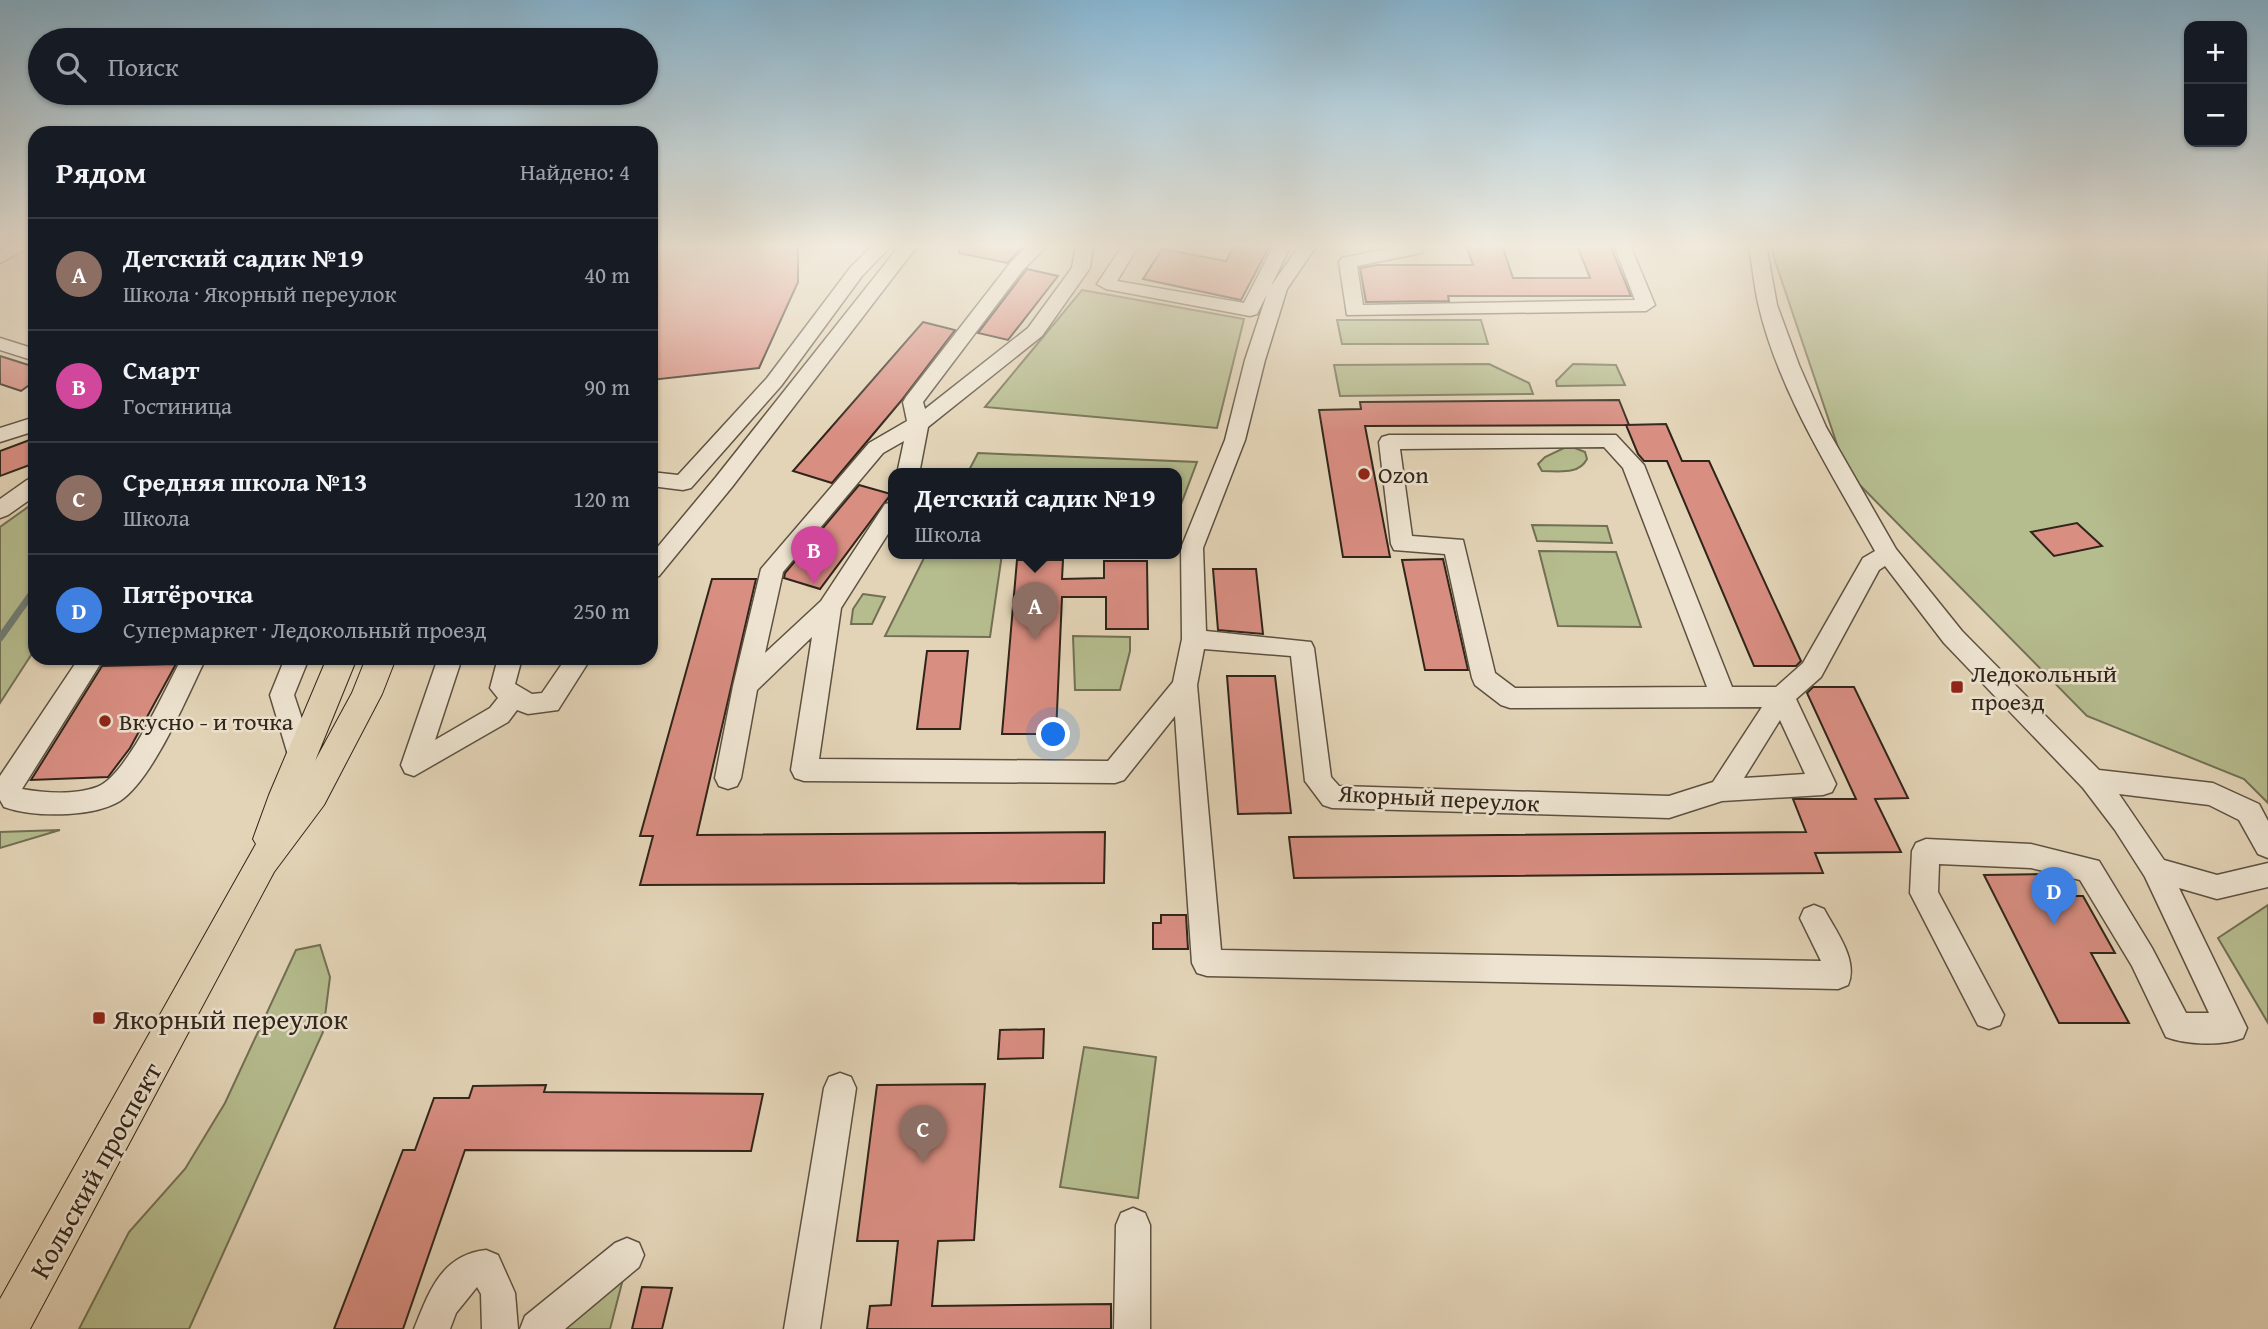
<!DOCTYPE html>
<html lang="ru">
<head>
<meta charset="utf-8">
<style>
  :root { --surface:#171b24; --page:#242831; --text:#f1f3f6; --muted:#9ea1a6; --line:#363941; --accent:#0f766e }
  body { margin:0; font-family:"Gentium Book Plus",serif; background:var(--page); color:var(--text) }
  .controls { position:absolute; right:21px; top:21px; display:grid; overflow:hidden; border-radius:14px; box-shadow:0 2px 5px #0004 }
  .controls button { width:63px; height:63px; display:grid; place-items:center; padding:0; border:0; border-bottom:2px solid var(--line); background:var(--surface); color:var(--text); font:35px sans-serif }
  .you { position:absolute; left:1054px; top:735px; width:24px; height:24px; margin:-18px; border:5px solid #fff; border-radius:50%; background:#1a73e8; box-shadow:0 0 0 10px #1a73e833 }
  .badge { display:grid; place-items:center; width:46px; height:46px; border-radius:50%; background:var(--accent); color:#fff; font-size:23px; font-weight:700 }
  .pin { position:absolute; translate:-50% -58px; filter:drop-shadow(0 2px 4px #0008) }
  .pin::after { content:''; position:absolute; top:37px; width:24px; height:21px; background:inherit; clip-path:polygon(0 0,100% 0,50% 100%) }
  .popup { position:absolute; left:888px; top:468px; width:294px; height:91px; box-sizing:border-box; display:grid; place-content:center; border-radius:14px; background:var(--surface); filter:drop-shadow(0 2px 5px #0005); font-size:23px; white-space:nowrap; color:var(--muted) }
  .popup b { font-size:26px; color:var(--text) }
  .popup::after { content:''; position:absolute; left:50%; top:100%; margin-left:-14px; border:14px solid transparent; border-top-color:var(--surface) }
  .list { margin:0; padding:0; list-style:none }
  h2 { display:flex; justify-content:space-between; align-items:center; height:91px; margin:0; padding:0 28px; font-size:30px }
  h2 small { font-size:23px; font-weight:400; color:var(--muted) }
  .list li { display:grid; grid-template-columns:46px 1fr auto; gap:21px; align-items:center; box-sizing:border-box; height:112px; padding:0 28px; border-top:2px solid var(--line) }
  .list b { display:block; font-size:26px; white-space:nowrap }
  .list p { margin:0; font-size:23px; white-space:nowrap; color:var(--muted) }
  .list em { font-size:23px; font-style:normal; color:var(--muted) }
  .icon { flex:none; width:38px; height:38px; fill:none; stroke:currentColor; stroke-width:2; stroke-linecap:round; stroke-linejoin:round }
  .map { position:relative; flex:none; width:2268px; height:1329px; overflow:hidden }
  .search { position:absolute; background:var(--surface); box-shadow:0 2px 5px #0004; left:28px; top:28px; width:630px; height:77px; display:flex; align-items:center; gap:18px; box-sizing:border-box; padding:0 24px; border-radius:38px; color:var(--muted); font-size:26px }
  .panel { position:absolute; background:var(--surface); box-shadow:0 2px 5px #0004; left:28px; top:126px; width:630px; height:539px; border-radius:21px }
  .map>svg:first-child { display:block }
  .green { fill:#b5bc8e; stroke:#727054; stroke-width:2 }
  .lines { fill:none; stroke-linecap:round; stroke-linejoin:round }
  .stream { stroke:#6d7d75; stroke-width:7 }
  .building { fill:#d98e82; stroke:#30251a; stroke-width:2 }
  .minor-casing { stroke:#5d5141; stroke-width:3 }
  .major-casing { stroke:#30251a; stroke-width:2 }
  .minor { fill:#ede3d0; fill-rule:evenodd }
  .major { fill:#e3d4b7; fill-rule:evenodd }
  .poi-dot { fill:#8f2418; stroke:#ede3d0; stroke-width:2.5 }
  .labels { text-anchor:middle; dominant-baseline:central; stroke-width:5; stroke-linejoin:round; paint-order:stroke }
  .poi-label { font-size:24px; fill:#30251a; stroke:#ede3d0; text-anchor:start }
  .street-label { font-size:24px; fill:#30251a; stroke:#ede3d0 }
  .near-poi-label { font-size:28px; fill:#30251a; stroke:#ede3d0; text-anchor:start }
  .near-street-label { font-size:28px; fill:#30251a; stroke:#ede3d0 }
</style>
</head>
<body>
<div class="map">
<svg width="2268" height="1329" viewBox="0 0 2268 1329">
  <rect width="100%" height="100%" fill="#e3d4b7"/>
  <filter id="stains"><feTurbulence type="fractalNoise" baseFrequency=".00286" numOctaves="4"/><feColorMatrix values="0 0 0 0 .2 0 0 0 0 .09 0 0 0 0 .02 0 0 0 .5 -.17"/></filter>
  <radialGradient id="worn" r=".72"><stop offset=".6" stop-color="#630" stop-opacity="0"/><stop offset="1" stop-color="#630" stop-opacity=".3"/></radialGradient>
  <g class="green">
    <polygon points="1773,245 2268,245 2268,803 2244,779 2087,716 1846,471 1773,255"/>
    <polygon points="1082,290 1244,319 1217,428 985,407"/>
    <polygon points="1337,320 1481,320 1488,344 1342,344"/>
    <polygon points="1489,364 1529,383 1533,394 1340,396 1334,365"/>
    <polygon points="1573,364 1616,365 1625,385 1557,386 1556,381"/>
    <path d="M 1564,448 L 1575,448 L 1585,452 L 1587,459 C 1579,475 1559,471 1542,471 L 1538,464 L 1545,457 Z"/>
    <polygon points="978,453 1197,462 1177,515 1177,474 967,474"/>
    <polygon points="35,502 35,649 0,703 0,527"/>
    <polygon points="1532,525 1607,526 1612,543 1537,541"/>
    <polygon points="1539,551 1616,552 1641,627 1558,626"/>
    <polygon points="926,554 1002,554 990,637 885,636"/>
    <polygon points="863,594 885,597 872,624 851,624 853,609"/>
    <polygon points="1073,636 1130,637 1130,651 1120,690 1075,690"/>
    <polygon points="60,830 0,848 0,832"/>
    <polygon points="2268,905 2268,1023 2218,938"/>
    <polygon points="320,945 330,977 323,1032 189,1329 79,1329 129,1232 185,1169 225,1103 296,950"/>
    <polygon points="1084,1047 1156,1057 1138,1198 1060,1187"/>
    <polygon points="623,1279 610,1329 561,1329"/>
  </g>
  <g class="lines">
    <polyline class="stream" points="0,638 35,589"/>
  </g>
  <g class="building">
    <polygon points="651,245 798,245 798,282 759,368 651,380"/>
    <polygon points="960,245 1025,245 1007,263 959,253"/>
    <polygon points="1235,245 1270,245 1241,300 1143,279 1162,249 1226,261"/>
    <polygon points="1466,245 1502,245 1513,278 1590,278 1577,245 1610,245 1631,296 1448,296 1449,301 1366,302 1360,268 1377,265 1473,265"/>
    <polygon points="1027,269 1058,276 1008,340 978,333"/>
    <polygon points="923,322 955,330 901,401 832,483 793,471"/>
    <polygon points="0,356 35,367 35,381 21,391 0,384"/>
    <polygon points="1619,400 1629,425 1365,426 1390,557 1343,557 1319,410 1361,409 1360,402"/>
    <polygon points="1666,424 1682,461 1709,461 1801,661 1796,666 1754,666 1667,461 1644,461 1638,454 1626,425"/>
    <polygon points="35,438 35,463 0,476 0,451"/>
    <polygon points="859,485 891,494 820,589 784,578 785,573"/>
    <polygon points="2077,523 2102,546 2054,556 2031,532"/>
    <polygon points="1443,559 1468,670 1425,670 1402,560"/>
    <polygon points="1017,560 1063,560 1062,579 1104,578 1104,561 1147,561 1148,629 1106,629 1106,597 1062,597 1056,734 1002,734"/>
    <polygon points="1213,569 1256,569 1263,634 1218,630"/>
    <polygon points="712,579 756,579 697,835 1105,832 1104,883 640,885 653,836 640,836"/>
    <polygon points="927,651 968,651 960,729 917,729"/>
    <polygon points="176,664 130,748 108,777 31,780 102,666"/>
    <polygon points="1227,676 1275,676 1291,813 1238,814"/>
    <polygon points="1813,687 1854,687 1908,798 1875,799 1901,852 1815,853 1823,873 1294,878 1289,837 1806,832 1793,799 1856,799 1807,693"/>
    <polygon points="2046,874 2060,896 2083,896 2115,953 2091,953 2129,1023 2059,1023 1984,875"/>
    <polygon points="1161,915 1186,915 1188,949 1153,949 1153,923 1161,923"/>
    <polygon points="1044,1029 1043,1058 998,1059 1000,1030"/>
    <polygon points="985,1084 974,1240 938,1241 932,1306 1111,1304 1111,1329 867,1329 870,1306 891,1305 898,1241 857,1241 877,1085"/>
    <polygon points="546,1085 544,1092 763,1094 751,1151 465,1150 403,1329 334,1329 403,1150 415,1150 434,1098 469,1098 473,1086"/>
    <polygon points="642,1287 672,1288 662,1329 632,1329"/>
  </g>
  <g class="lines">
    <g class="minor-casing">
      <g id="minor">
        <polygon points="12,245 33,245 0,263 0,251"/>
        <polygon points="873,245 892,245 862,276 781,386 691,488 683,490 651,486 651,472 678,475 767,378 850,268"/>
        <polygon points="900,245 918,245 732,487 659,576 651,578 651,555 716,477"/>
        <path d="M 1029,245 L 1048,245 L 1023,270 L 923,402 L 925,409 L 1028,328 L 1072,268 L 1076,245 L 1093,245 L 1090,268 L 1042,336 L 928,427 L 919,474 L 897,474 L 904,441 L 883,453 L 783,572 L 765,653 L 821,601 L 885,504 L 893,502 L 893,526 L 841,608 L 819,759 L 1108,761 L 1173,682 L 1182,639 L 1181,548 L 1225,440 L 1245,360 L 1267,294 L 1257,314 L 1250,316 L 1106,289 L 1097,284 L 1123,245 L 1139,245 L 1117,281 L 1244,303 L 1274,245 L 1291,245 L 1271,286 L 1300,245 L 1317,245 L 1287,289 L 1265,360 L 1245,440 L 1203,548 L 1206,631 L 1311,642 L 1314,648 L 1331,777 L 1339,786 L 1669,796 L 1713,782 L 1762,707 L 1510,708 L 1501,705 L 1475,685 L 1472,678 L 1445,554 L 1394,550 L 1391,544 L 1379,442 L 1382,437 L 1389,435 L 1616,435 L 1644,465 L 1732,687 L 1776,687 L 1803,663 L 1863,558 L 1875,551 C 1832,474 1778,391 1758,303 C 1754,284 1752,264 1749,245 L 1766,245 L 1777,305 L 1799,365 L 1826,427 L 1896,549 L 1962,631 L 2099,770 L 2213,783 L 2259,804 L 2268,821 L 2268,858 L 2258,854 L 2239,820 L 2209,805 L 2119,794 L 2164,860 L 2217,875 L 2268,863 L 2268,887 L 2217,899 L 2179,888 L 2247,1028 L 2243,1038 C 2222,1046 2187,1045 2166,1037 L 2132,966 L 2080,880 L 2031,868 L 1939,864 L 1938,892 L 2004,1015 L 2000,1025 L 1989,1029 L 1978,1025 L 1910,893 L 1912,851 L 1916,843 L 1926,839 L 2031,844 L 2099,861 L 2152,948 L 2186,1013 L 2209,1013 L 2145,877 L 2115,830 L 2083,788 L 1944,643 L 1885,566 L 1879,570 L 1821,677 L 1796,699 L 1836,784 L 1832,792 L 1823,795 L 1722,801 L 1669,818 L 1332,808 L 1323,805 L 1305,781 L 1291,656 L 1204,649 L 1197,685 L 1221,950 L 1821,961 L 1800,918 L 1804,909 L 1814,905 L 1824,909 C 1835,930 1859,960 1848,985 L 1838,989 L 1207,976 L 1197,973 L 1192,963 L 1175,716 L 1124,780 L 1115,783 L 804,781 L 795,778 L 791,770 L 812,637 L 757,690 L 741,778 L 737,786 L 728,789 L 719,786 L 715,778 L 733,686 L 761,569 L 869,443 L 907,421 L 903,402 L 906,397 L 1011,262 ZM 1604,447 L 1623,468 L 1707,687 L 1515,688 L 1495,673 L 1463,540 L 1412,536 L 1400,449 ZM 1780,720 L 1805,774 L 1744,778 Z"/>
        <polygon points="1407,245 1423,245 1421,253 1357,266 1363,305 1635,300 1614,245 1630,245 1655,305 1646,311 1347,315 1339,262 1342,258"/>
        <polygon points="0,338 35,349 35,361 0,350"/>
        <polygon points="35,417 35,431 0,442 0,428"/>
        <polygon points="35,478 35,496 8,515 0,518 0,499 27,480"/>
        <path d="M 79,658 L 104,658 L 22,789 C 45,793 75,795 97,787 C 127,776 166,687 182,658 L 206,658 C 187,696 154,778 120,801 C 105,810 85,813 68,814 C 46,815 24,814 4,807 L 0,800 L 0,776 Z"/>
        <polygon points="285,658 309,658 294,695 314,755 310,762 301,766 292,762 288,755 270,695"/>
        <polygon points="438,658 462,658 435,740 490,708 498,698 490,688 498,658 522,658 515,684 532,694 542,693 566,658 591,658 558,710 528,714 517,710 508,722 414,776 405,773 401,765"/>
        <polygon points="840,1073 851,1077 856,1088 820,1329 784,1329 824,1088 829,1077"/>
        <polygon points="1133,1208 1145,1213 1150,1225 1150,1329 1114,1329 1116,1225 1121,1213"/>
        <polygon points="627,1238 639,1243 644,1255 639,1267 565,1329 520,1329 525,1316 615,1243"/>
        <path d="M 486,1250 L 498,1255 L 515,1293 L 518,1329 L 482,1329 L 481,1294 L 477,1287 L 456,1313 L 450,1329 L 414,1329 C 429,1292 441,1255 486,1250 Z"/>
      </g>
    </g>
    <g class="major-casing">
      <polygon id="major" points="327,658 357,658 315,761 352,693 366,658 396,658 382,694 324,805 274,872 30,1329 0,1329 0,1299 256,844 253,839 269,795"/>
    </g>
    <use href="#minor" class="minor"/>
    <use href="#major" class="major"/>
  </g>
  <linearGradient id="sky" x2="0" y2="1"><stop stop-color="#87b6d2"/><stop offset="0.57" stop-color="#f2ecdf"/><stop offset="1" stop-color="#f2ecdf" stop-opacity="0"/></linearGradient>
  <rect width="2268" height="431" fill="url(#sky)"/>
  <g class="poi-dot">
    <circle cx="1364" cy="474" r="7"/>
    <rect x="1950" y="680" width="14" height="14" rx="3.5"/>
    <circle cx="105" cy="721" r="7"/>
    <rect x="92" y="1011" width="14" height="14" rx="3.5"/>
  </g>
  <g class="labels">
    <g class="poi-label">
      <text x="1378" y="474">Ozon</text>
      <text x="1971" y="673">Ледокольный<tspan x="1971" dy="28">проезд</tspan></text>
      <text x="119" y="721">Вкусно - и точка</text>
    </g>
    <g class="street-label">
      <text transform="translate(1439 798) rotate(3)">Якорный переулок</text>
    </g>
    <g class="near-poi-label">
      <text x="113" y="1018">Якорный переулок</text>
    </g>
    <g class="near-street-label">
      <text transform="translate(95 1170) rotate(-61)">Кольский проспект</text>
    </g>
  </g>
  <rect width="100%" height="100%" filter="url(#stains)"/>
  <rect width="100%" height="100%" fill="url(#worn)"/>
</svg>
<div class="controls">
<button>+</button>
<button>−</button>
</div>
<div class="you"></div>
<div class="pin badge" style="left:1035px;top:640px;background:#8d6e63">A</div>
<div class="popup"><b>Детский садик №19</b>Школа</div>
<div class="pin badge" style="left:814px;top:584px;background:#d1479c">B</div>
<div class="pin badge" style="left:923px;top:1163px;background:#8d6e63">C</div>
<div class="pin badge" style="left:2054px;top:925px;background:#3f7fe0">D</div>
<div class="search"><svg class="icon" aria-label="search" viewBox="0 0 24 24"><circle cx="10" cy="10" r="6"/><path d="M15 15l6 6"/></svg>Поиск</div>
<section class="panel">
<h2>Рядом<small>Найдено: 4</small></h2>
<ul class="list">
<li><span class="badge" style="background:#8d6e63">A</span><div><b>Детский садик №19</b><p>Школа · Якорный переулок</p></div><em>40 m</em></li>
<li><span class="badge" style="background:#d1479c">B</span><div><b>Смарт</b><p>Гостиница</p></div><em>90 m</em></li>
<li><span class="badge" style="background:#8d6e63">C</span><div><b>Средняя школа №13</b><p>Школа</p></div><em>120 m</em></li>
<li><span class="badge" style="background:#3f7fe0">D</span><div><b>Пятёрочка</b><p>Супермаркет · Ледокольный проезд</p></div><em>250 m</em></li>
</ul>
</section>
</div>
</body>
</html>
